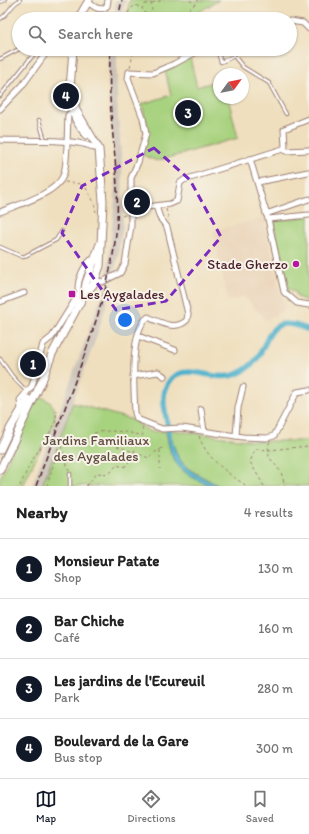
<!DOCTYPE html>
<html lang="en">
<head>
<meta charset="utf-8">
<style>
  :root { --surface:#fff; --page:#f6f6f6; --text:#222; --muted:#767676; --line:#e0e0e0; --accent:#111827 }
  body { margin:0; font-family:Itim,sans-serif; background:var(--page); color:var(--text) }
  .compass { position:absolute; left:213px; top:68px; width:36px; height:36px; border-radius:50%; background:var(--surface); box-shadow:0 1px 3px #0004; rotate:57deg }
  .you { position:absolute; left:125px; top:320px; width:14px; height:14px; margin:-10px; border:3px solid #fff; border-radius:50%; background:#1a73e8; box-shadow:0 0 0 6px #1a73e833 }
  .badge { display:grid; place-items:center; width:26px; height:26px; border-radius:50%; background:var(--accent); color:#fff; font-size:13px; font-weight:700 }
  .pin { position:absolute; translate:-50% -50%; border:2px solid #fff; box-shadow:0 1px 4px #0006 }
  .list { margin:0; padding:0; list-style:none }
  h2 { display:flex; justify-content:space-between; align-items:center; height:52px; margin:0; padding:0 16px; font-size:17px }
  h2 small { font-size:13px; font-weight:400; color:var(--muted) }
  .list li { display:grid; grid-template-columns:26px 1fr auto; gap:12px; align-items:center; box-sizing:border-box; height:60px; padding:0 16px; border-top:1px solid var(--line) }
  .list b { display:block; font-size:15px; white-space:nowrap }
  .list p { margin:0; font-size:13px; white-space:nowrap; color:var(--muted) }
  .list em { font-size:13px; font-style:normal; color:var(--muted) }
  .icon { flex:none; width:22px; height:22px; fill:none; stroke:currentColor; stroke-width:2; stroke-linecap:round; stroke-linejoin:round }
  .map { position:relative; flex:none; width:309px; height:486px; overflow:hidden }
  .search { position:absolute; background:var(--surface); box-shadow:0 1px 3px #0004; left:12px; right:12px; top:12px; height:44px; display:flex; align-items:center; gap:10px; box-sizing:border-box; padding:0 14px; border-radius:22px; color:var(--muted); font-size:15px }
  .sheet { height:292px; background:var(--surface) }
  nav { display:flex; justify-content:space-around; align-items:center; box-sizing:border-box; height:56px; border-top:1px solid var(--line); background:var(--surface); font-size:11px; color:var(--muted) }
  nav a { display:grid; justify-items:center; gap:2px }
  nav .on { color:var(--accent) }
  .map>svg:first-child { display:block }
  .built { fill:#ead3b7 }
  .industrial { fill:#ccc2b8 }
  .green { fill:#a7d27e; stroke:#787854 }
  .water { fill:#4cb0cb; stroke:#4b687b }
  .lines { fill:none; stroke-linecap:round; stroke-linejoin:round }
  .canal { stroke:#4cb0cb; stroke-width:5.5 }
  .service-casing { stroke:#9c7f74; stroke-width:4.5 }
  .minor-casing { stroke:#9c7f74; stroke-width:7 }
  .secondary-casing { stroke:#9c7f74; stroke-width:9 }
  .path { stroke:#9c7f74; stroke-width:1; stroke-dasharray:3 3; stroke-linecap:butt }
  .service { stroke:#fff; stroke-width:2.5 }
  .minor { stroke:#fff; stroke-width:5 }
  .secondary { stroke:#fff; stroke-width:7 }
  .rail { stroke:#4a1f2b; stroke-width:1.5; stroke-dasharray:6 3; stroke-linecap:butt }
  .marked { fill:none; stroke:#7b2cbf; stroke-width:3; stroke-dasharray:8 5; stroke-linejoin:round }
  .poi-dot { fill:#b5179e; stroke:#f7f3e8; stroke-width:1.5 }
  .labels { text-anchor:middle; dominant-baseline:central; stroke-width:4; stroke-linejoin:round; paint-order:stroke }
  .poi-label { font-size:14px; fill:#4a1f2b; stroke:#f7f3e8; text-anchor:end }
  .park-label { font-size:14px; fill:#614c40; stroke:#f7f3e8 }
</style>
</head>
<body>
<div class="map">
<svg width="309" height="486" viewBox="0 0 309 486">
  <rect width="100%" height="100%" fill="#f7f3e8"/>
  <filter id="ink" filterUnits="userSpaceOnUse"><feTurbulence type="fractalNoise" baseFrequency=".025" numOctaves="2"/><feDisplacementMap in="SourceGraphic" scale="8" xChannelSelector="R" yChannelSelector="G"/><feConvolveMatrix kernelMatrix="1 2 1 2 8 2 1 2 1" color-interpolation-filters="sRGB"/></filter>
  <filter id="wash" filterUnits="userSpaceOnUse"><feTurbulence type="fractalNoise" baseFrequency=".012" numOctaves="4" result="noise"/><feDisplacementMap in="SourceGraphic" scale="16" xChannelSelector="R" yChannelSelector="G"/><feGaussianBlur stdDeviation="0.9" result="paint"/><feColorMatrix in="noise" values="0 0 0 0 0 0 0 0 0 0 0 0 0 0 0 0 0 1.4 0 .05"/><feComposite in="paint" operator="in"/></filter>
  <g filter="url(#wash)">
    <rect width="100%" height="100%" fill="#efdfbe"/>
    <polygon class="built" points="263,218 281,296 286,309 266,320 244,296 228,301 213,231"/>
    <g class="industrial">
      <polygon points="116,0 126,0 121,19 113,19"/>
      <polygon points="109,49 117,49 117,102 122,167 123,227 115,270 107,275 115,201 115,172 108,81"/>
      <polygon points="113,282 97,335 42,486 32,486 105,287"/>
    </g>
    <g class="green">
      <polygon points="130,0 219,0 187,19 125,19"/>
      <polygon points="190,58 197,87 219,80 219,98 228,98 238,138 157,161 143,155 148,129 142,104 171,95 165,71"/>
      <polygon points="309,216 309,302 297,297 295,291 289,289 274,226 276,221"/>
      <polygon points="38,394 51,403 55,411 55,418 50,434 37,455 23,486 0,486 0,478"/>
      <path d="M 73,403 L 133,420 L 150,432 L 166,431 C 173,466 180,469 210,486 L 42,486 Z"/>
      <polygon points="170,430 255,441 309,441 309,486 219,486 190,470 183,464 174,451"/>
    </g>
    <path class="water" d="M 170,430 C 178,469 186,468 219,486 C 204,486 180,473 173,458 C 169,450 168,440 166,431 Z"/>
    <g class="lines">
      <path class="canal" d="M 169,432 C 166,415 158,393 171,379 C 189,361 216,385 239,373 C 245,370 251,366 256,360 C 265,349 268,324 285,324 C 293,324 302,327 309,330"/>
    </g>
  </g>
  <g filter="url(#ink)">
    <g class="lines">
      <g class="service-casing">
        <g id="service">
          <polyline points="0,2 5,0"/>
          <path d="M 0,19 C 9,14 11,4 20,0"/>
          <polyline points="217,49 221,62 234,56 243,67 269,83 286,114"/>
          <polyline points="0,59 19,49"/>
          <polyline points="0,96 38,49"/>
          <polyline points="39,120 45,141"/>
          <polyline points="0,247 23,257 56,240 62,231"/>
          <polyline points="0,359 12,376 27,392"/>
          <polyline points="70,474 70,486"/>
        </g>
      </g>
      <g class="minor-casing">
        <g id="minor">
          <path d="M 88,2 C 94,7 100,12 107,6 L 108,0"/>
          <polyline points="290,21 303,23 309,29"/>
          <polyline points="0,109 22,86 49,49"/>
          <path d="M 0,140 C 21,141 79,138 94,148"/>
          <polyline points="283,149 286,151 309,150"/>
          <polyline points="250,159 268,219 284,292 297,303 309,305"/>
          <polyline points="258,182 308,172"/>
          <path d="M 156,206 L 160,218 L 167,227 L 188,314 L 187,320 C 176,331 161,323 148,317 C 129,331 134,390 135,413 L 137,419 L 162,429 L 182,428 L 243,437 L 267,438 L 274,436 L 297,392 L 309,390"/>
          <polyline points="132,209 170,204 177,201 180,183 184,180 283,149 285,147 284,129 309,119"/>
          <path d="M 0,212 C 17,205 56,194 63,176 C 68,165 67,130 68,115 L 72,112 L 74,113"/>
          <polyline points="266,214 309,199"/>
          <polyline points="268,219 309,215"/>
          <polyline points="92,279 102,282 120,273 125,264 131,226 131,178 138,162 146,134 143,118 128,78 129,72 153,73 174,64 202,49"/>
          <path d="M 82,293 L 78,289 C 78,279 83,267 91,260 L 95,261"/>
          <polyline points="0,302 24,293"/>
          <polyline points="138,336 175,350"/>
          <polyline points="133,376 158,372 164,376"/>
          <polyline points="21,409 20,400 32,386 43,344 52,337 80,292"/>
          <polyline points="201,409 204,431"/>
          <polyline points="236,436 238,408 243,387"/>
        </g>
      </g>
      <g class="secondary-casing">
        <g id="secondary">
          <polyline points="78,19 89,0"/>
          <polyline points="73,49 69,103 77,122 86,135"/>
          <polyline points="84,295 86,283 100,244"/>
          <polyline points="0,450 11,427 28,399"/>
          <polyline points="0,470 42,381 52,354 84,295 93,285 100,266 103,201 99,149 76,110 70,82"/>
        </g>
      </g>
      <g class="path">
        <polyline points="190,0 194,5"/>
        <polyline points="152,3 164,0"/>
        <polyline points="108,11 110,19"/>
        <path d="M 147,15 L 152,10 L 151,3 L 145,4 L 142,8 C 151,30 189,15 198,0"/>
        <polyline points="127,19 129,11 135,5 142,8"/>
        <polyline points="130,67 134,49"/>
        <polyline points="65,182 82,184 82,187 86,188 94,202 96,212"/>
        <polyline points="166,209 169,221"/>
        <polyline points="122,216 127,214"/>
        <path d="M 94,433 C 111,429 125,432 141,435"/>
        <path d="M 199,436 C 206,458 228,474 247,486"/>
        <polyline points="270,442 268,445 269,457 281,472 285,486"/>
        <polyline points="117,446 149,458 152,454 164,447"/>
        <polyline points="160,450 160,469"/>
        <polyline points="20,486 30,464 55,424 57,410"/>
        <polyline points="47,486 60,443 69,471"/>
        <path d="M 86,486 L 97,473 C 107,474 111,475 116,465 L 124,467 L 127,465 L 143,434 L 142,427"/>
        <polyline points="264,486 250,462 254,452 257,449 269,450 309,446"/>
      </g>
      <use href="#service" class="service"/>
      <use href="#minor" class="minor"/>
      <use href="#secondary" class="secondary"/>
      <g class="rail">
        <polyline points="118,19 122,0"/>
        <path d="M 36,486 C 50,447 65,409 79,370 C 96,322 114,272 117,221 C 120,164 105,106 111,49"/>
      </g>
    </g>
  </g>
  <path class="marked" d="M 154,148 L 190,180 L 221,237 L 166,301 L 116,310 L 62,233 L 82,186 Z"/>
  <g class="poi-dot">
    <circle cx="296" cy="264" r="4"/>
    <rect x="68" y="290" width="8" height="8" rx="2"/>
  </g>
  <g class="labels">
    <g class="poi-label">
      <text x="288" y="264">Stade Gherzo</text>
      <text x="80" y="294" text-anchor="start">Les Aygalades</text>
    </g>
    <g class="park-label">
      <text x="96" y="440">Jardins Familiaux<tspan x="96" dy="16">des Aygalades</tspan></text>
    </g>
  </g>
</svg>
<svg class="compass" viewBox="-18 -18 36 36"><path d="M0-13l5 13h-10z" fill="#e53935"/><path d="M0 13l5-13h-10z" fill="#767676"/></svg>
<div class="you"></div>
<div class="pin badge" style="left:33px;top:364px">1</div>
<div class="pin badge" style="left:137px;top:202px">2</div>
<div class="pin badge" style="left:188px;top:113px">3</div>
<div class="pin badge" style="left:66px;top:96px">4</div>
<div class="search"><svg class="icon" aria-label="search" viewBox="0 0 24 24"><circle cx="10" cy="10" r="6"/><path d="M15 15l6 6"/></svg>Search here</div>
</div>
<section class="sheet">
<h2>Nearby<small>4 results</small></h2>
<ul class="list">
<li><span class="badge">1</span><div><b>Monsieur Patate</b><p>Shop</p></div><em>130 m</em></li>
<li><span class="badge">2</span><div><b>Bar Chiche</b><p>Café</p></div><em>160 m</em></li>
<li><span class="badge">3</span><div><b>Les jardins de l'Ecureuil</b><p>Park</p></div><em>280 m</em></li>
<li><span class="badge">4</span><div><b>Boulevard de la Gare</b><p>Bus stop</p></div><em>300 m</em></li>
</ul>
</section>
<nav>
<a class="on"><svg class="icon" aria-label="map" viewBox="0 0 24 24"><path d="M3 6l6-2 6 2 6-2v14l-6 2-6-2-6 2zM9 4v14M15 6v14"/></svg>Map</a>
<a><svg class="icon" aria-label="directions" viewBox="0 0 24 24"><path d="M12 3l9 9-9 9-9-9zM9 14v-3h6M13 9l2 2-2 2"/></svg>Directions</a>
<a><svg class="icon" aria-label="saved" viewBox="0 0 24 24"><path d="M7 4h10v16l-5-4-5 4z"/></svg>Saved</a>
</nav>
</body>
</html>
